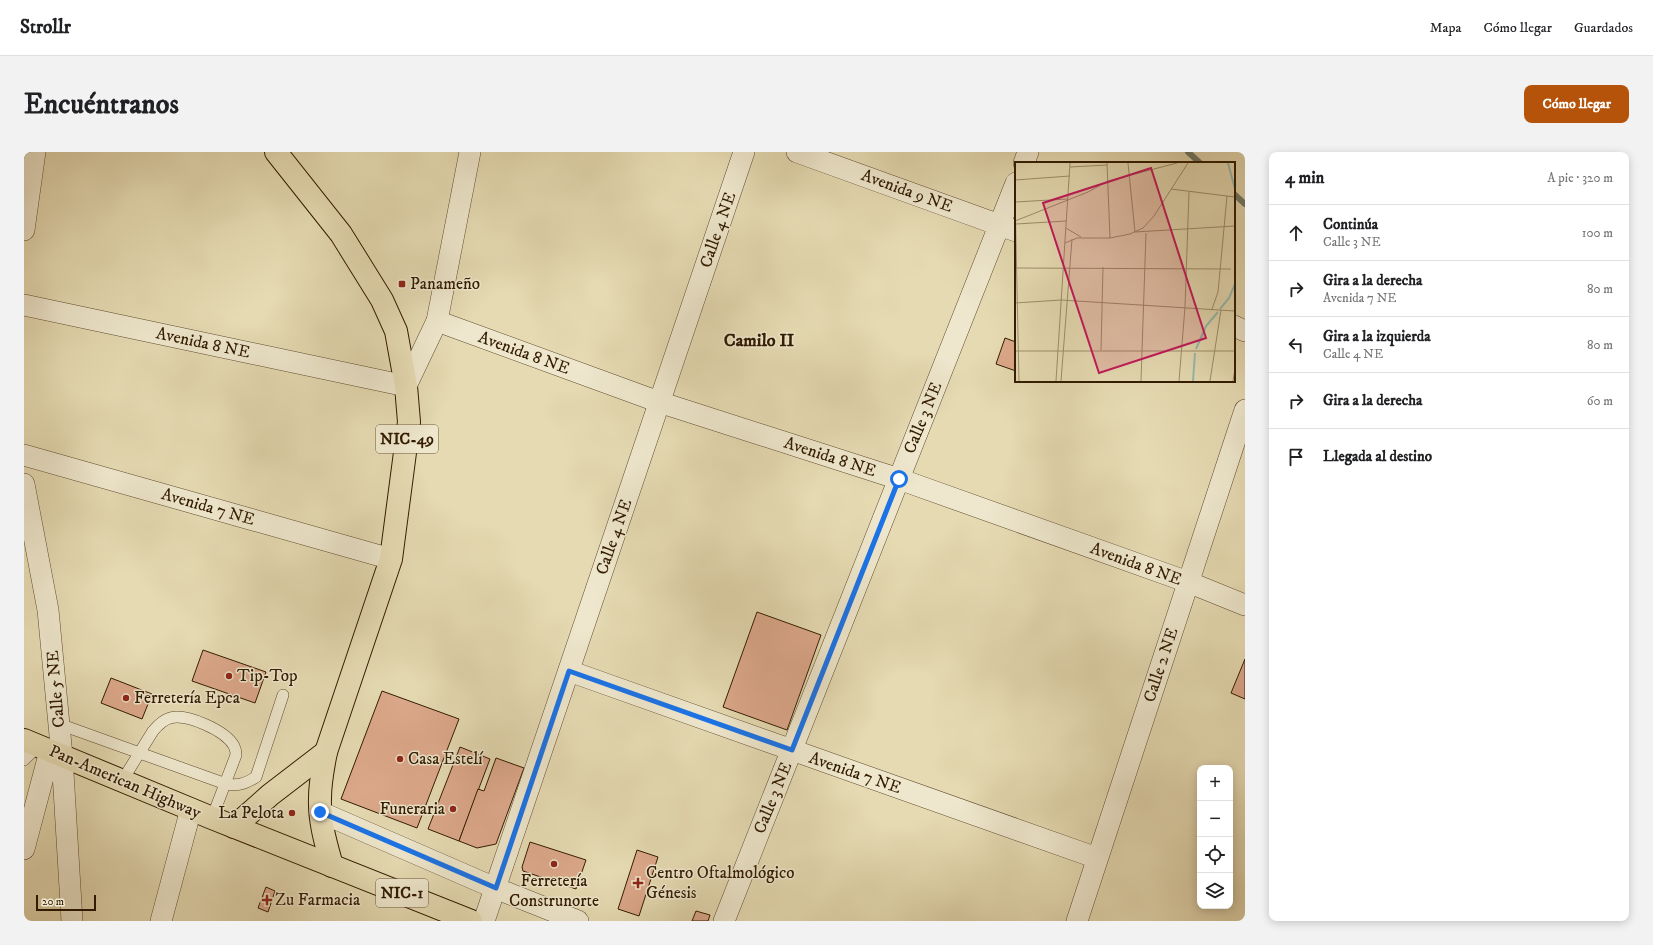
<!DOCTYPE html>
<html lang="es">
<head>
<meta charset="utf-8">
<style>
  :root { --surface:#fff; --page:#f2f2f2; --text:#202124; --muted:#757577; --line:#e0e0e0; --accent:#b45309 }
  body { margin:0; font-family:"IM FELL DW Pica",serif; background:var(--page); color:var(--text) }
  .controls { position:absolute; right:12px; bottom:12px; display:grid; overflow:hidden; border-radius:8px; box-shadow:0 2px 10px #0003 }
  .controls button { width:36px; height:36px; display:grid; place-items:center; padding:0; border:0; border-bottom:1px solid var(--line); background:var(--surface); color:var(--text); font:20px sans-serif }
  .scale { position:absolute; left:12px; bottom:10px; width:60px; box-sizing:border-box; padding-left:4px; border:2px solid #321b01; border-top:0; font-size:11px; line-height:14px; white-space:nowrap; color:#321b01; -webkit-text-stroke:3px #eee7cd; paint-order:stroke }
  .stop { position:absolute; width:12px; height:12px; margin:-9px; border:3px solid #1a73e8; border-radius:50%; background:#fff }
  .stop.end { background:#1a73e8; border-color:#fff; box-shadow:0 1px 4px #0008 }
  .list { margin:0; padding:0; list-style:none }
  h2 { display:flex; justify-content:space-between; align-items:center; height:52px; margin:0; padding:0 16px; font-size:17px }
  h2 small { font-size:13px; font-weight:400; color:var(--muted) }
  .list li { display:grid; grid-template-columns:26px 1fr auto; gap:12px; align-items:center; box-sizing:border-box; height:56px; padding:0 16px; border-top:1px solid var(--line) }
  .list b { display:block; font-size:15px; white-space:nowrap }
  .list p { margin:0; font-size:13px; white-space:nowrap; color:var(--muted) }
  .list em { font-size:13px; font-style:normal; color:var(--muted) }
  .icon { flex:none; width:22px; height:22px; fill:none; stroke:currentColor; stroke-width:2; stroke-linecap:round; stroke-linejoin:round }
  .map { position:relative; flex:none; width:1221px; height:769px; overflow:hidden; border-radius:8px }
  header { display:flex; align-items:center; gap:24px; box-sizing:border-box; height:56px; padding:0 20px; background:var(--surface); border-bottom:1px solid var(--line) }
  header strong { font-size:19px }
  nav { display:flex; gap:22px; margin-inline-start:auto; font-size:14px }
  .intro { display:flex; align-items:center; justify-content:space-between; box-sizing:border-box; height:96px; padding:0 24px }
  h1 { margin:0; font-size:28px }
  .button { padding:10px 18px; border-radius:8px; background:var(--accent); color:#fff; font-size:14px; font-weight:700 }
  main { display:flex; gap:24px; padding:0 24px }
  aside { flex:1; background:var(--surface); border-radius:8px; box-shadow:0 2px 10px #0003 }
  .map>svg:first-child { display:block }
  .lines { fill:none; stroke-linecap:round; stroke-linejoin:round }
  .stream { stroke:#6e7a6a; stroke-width:6 }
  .building { fill:#dca88b; stroke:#321b01 }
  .lane-casing { stroke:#5f4b2d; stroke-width:12 }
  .street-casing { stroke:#5f4b2d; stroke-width:22 }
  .primary-casing { stroke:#321b01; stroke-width:24 }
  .highway-casing { stroke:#321b01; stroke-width:24 }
  .lane { stroke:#eee7cd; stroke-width:11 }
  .street { stroke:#eee7cd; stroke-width:21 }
  .primary { stroke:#e5dab2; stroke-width:22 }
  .highway { stroke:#e5dab2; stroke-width:22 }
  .route { stroke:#1a73e8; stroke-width:5 }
  .poi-dot { fill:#8f2418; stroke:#eee7cd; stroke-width:1.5 }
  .labels { text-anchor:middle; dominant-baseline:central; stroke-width:3; stroke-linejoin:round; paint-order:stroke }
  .shield { fill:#eee7cd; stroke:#6a583e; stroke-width:1 }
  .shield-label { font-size:16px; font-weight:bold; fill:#321b01 }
  .street-label { font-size:17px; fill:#321b01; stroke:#eee7cd }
  .poi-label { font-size:17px; fill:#321b01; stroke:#eee7cd; text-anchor:start }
  .neighbourhood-label { font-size:18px; font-weight:bold; fill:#321b01; stroke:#eee7cd }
  .inset-river { fill:none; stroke:#96bab0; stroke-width:2 }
  .inset-road { fill:none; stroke:#9d8e6b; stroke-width:1 }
  .view { fill:#c2185b; fill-opacity:0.15; stroke:#c2185b; stroke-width:2 }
  .inset-edge { fill:none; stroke:#321b01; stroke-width:2 }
</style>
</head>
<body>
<header>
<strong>Strollr</strong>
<nav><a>Mapa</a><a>Cómo llegar</a><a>Guardados</a></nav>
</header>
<div class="intro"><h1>Encuéntranos</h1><a class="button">Cómo llegar</a></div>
<main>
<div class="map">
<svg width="1221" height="769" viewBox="0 0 1221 769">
  <rect width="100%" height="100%" fill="#e5dab2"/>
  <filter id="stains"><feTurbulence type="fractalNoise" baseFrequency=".005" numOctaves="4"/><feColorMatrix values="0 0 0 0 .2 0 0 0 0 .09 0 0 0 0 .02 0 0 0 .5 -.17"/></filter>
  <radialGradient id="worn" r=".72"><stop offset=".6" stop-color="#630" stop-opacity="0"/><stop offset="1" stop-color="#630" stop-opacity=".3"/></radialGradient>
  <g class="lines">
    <g class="stream">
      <polyline points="1164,0 1176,11"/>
      <polyline points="1210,42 1221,52"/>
    </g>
  </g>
  <g class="building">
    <polygon points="981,186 992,190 992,219 972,212"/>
    <polygon points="733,460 797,483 763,578 699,555"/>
    <polygon points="179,498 242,520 231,551 168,529"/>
    <polygon points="1221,507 1221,547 1207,541"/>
    <polygon points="87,526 128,542 118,567 77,551"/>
    <polygon points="358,539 435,567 393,676 317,647"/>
    <polygon points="436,595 466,607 435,689 404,677"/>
    <polygon points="472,606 500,616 472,692 453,696 435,689 454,637 460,639"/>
    <polygon points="506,690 562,708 552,737 499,719 498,715"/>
    <polygon points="613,698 634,705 615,764 594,757"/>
    <polygon points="242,735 251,739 244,760 234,756"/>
    <polygon points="672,759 686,763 684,769 668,769"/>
  </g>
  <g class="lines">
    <g class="lane-casing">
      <g id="lane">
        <path d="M 35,572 L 202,632 C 214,634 221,632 232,625 L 259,543"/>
        <polyline points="0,608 14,594"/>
        <path d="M 98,629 L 129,579 C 134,573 139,568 146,566 C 163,561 202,579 210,594 C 211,596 212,600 212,603 L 188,666"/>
      </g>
    </g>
    <g class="street-casing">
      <g id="street">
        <polyline points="773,0 992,79"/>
        <polyline points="1000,11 1004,0"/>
        <polyline points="0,78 11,0"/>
        <polyline points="0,153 382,234 413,169 446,0"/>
        <polyline points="413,169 635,250 875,327 1164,430 1221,453"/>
        <polyline points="1210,174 1221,179"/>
        <polyline points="0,303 367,407"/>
        <polyline points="0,332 24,458 38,604 48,769"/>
        <polyline points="545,519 1073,706"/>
        <polyline points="296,660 471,736 554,769"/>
        <polyline points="0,697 26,599"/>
        <polyline points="137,769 167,657"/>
        <polyline points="460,769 720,0"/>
        <polyline points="700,769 992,31"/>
        <polyline points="1053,769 1221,258"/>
      </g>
    </g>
    <g class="primary-casing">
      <g id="primary">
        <path d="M 252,0 L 317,82 L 358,148 L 372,179 L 382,234 L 385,270 L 367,407 L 302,600 C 299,615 296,631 296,646 C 295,669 302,692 308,714"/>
        <polyline points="210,675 246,643 302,600"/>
      </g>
    </g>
    <g class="highway-casing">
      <polyline id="highway" points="0,588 188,666 447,769"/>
    </g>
    <use href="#lane" class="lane"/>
    <use href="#street" class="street"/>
    <use href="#primary" class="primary"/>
    <use href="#highway" class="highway"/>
  </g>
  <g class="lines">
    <polyline class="route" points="296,660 472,736 545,519 768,598 875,327"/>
  </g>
  <g class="poi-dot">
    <rect x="374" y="128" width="8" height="8" rx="2"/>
    <circle cx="205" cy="524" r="4"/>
    <circle cx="102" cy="546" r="4"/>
    <circle cx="376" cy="607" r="4"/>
    <circle cx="429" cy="657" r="4"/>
    <circle cx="268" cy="661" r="4"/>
    <circle cx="530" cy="712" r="4"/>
    <path d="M612 725h4v4h4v4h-4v4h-4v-4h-4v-4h4z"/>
    <path d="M241 742h4v4h4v4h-4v4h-4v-4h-4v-4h4z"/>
  </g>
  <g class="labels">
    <g class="shield">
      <rect x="352" y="273" width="62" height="28" rx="3"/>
      <rect x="352" y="727" width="52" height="28" rx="3"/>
    </g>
    <g class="shield-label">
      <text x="383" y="287">NIC-49</text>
      <text x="378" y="741">NIC-1</text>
    </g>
    <g class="street-label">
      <text transform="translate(883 39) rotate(20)">Avenida 9 NE</text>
      <text transform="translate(694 78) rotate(-71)">Calle 4 NE</text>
      <text transform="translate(179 191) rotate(12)">Avenida 8 NE</text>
      <text transform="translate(500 201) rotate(20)">Avenida 8 NE</text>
      <text transform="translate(899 266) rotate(-68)">Calle 3 NE</text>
      <text transform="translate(806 305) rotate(18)">Avenida 8 NE</text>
      <text transform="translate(184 355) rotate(16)">Avenida 7 NE</text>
      <text transform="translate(590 385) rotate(-71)">Calle 4 NE</text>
      <text transform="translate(1112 412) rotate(20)">Avenida 8 NE</text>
      <text transform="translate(1137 513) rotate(-72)">Calle 2 NE</text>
      <text transform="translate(32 537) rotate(-95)">Calle 5 NE</text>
      <text transform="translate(831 621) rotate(19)">Avenida 7 NE</text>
      <text transform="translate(101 630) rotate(23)">Pan-American Highway</text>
      <text transform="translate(749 646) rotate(-68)">Calle 3 NE</text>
    </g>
    <g class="poi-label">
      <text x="386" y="132">Panameño</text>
      <text x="213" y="524">Tip-Top</text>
      <text x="110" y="546">Ferretería Epca</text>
      <text x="384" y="607">Casa Estelí</text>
      <text x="421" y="657" text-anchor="end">Funeraria</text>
      <text x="260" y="661" text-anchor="end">La Pelota</text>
      <text x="622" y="721">Centro Oftalmológico<tspan x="622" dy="20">Génesis</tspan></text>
      <text x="530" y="729" text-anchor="middle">Ferretería<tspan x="530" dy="20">Construnorte</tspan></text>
      <text x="251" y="748">Zu Farmacia</text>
    </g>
    <g class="neighbourhood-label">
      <text x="735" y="189">Camilo II</text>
    </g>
  </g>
  <g transform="translate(991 10)">
    <rect width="220" height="220" fill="#e5dab2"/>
    <path class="inset-river" d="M 213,1 L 220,27M 205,147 L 214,136 L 220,122M 181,187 L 191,164 L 203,150M 178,219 L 180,191"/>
    <path class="inset-road" d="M 92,1 L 95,76M 113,1 L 120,70 L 220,64M 55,5 L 92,3M 0,18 L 55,14M 156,27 L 220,35M 0,32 L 4,219M 0,40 L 53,37M 0,59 L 73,30 L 93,19 L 162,1M 1,62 L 51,59M 51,66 L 66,75M 50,81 L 62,76 L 95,76 L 115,72 L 128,66 L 139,54 L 173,1M 0,106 L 216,107M 0,141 L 46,138 L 220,149M 197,147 L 203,130 L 212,34M 86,188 L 88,105M 0,189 L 220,189M 41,219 L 55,1M 46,219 L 57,77M 126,219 L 131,71M 164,219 L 170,145 L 174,30M 195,219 L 206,148M 218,219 L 220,207"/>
    <path class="view" d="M 136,6 L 191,176 L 84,211 L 28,41 Z"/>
    <rect width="220" height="220" class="inset-edge"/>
  </g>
  <rect width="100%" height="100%" filter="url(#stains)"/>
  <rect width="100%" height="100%" fill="url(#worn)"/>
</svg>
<div class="controls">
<button>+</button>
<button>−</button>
<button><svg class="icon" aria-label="locate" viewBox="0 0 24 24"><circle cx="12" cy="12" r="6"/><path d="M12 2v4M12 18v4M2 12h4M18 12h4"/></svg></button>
<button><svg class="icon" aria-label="layers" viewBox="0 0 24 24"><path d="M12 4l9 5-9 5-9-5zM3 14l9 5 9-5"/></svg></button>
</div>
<div class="scale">20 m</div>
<div class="stop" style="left:875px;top:327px"></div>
<div class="stop end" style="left:296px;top:660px"></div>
</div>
<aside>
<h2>4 min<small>A pie · 320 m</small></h2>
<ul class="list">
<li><svg class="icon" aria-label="ahead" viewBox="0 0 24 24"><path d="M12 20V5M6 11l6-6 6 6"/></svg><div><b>Continúa</b><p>Calle 3 NE</p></div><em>100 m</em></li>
<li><svg class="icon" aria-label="right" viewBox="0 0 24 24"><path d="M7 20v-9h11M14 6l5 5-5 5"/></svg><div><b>Gira a la derecha</b><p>Avenida 7 NE</p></div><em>80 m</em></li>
<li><svg class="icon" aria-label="left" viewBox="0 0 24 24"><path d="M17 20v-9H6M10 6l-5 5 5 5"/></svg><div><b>Gira a la izquierda</b><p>Calle 4 NE</p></div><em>80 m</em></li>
<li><svg class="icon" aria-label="right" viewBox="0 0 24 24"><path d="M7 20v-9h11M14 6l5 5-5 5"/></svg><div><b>Gira a la derecha</b></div><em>60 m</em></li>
<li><svg class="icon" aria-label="arrive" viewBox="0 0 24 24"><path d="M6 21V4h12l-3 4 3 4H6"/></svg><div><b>Llegada al destino</b></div></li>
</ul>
</aside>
</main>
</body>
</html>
